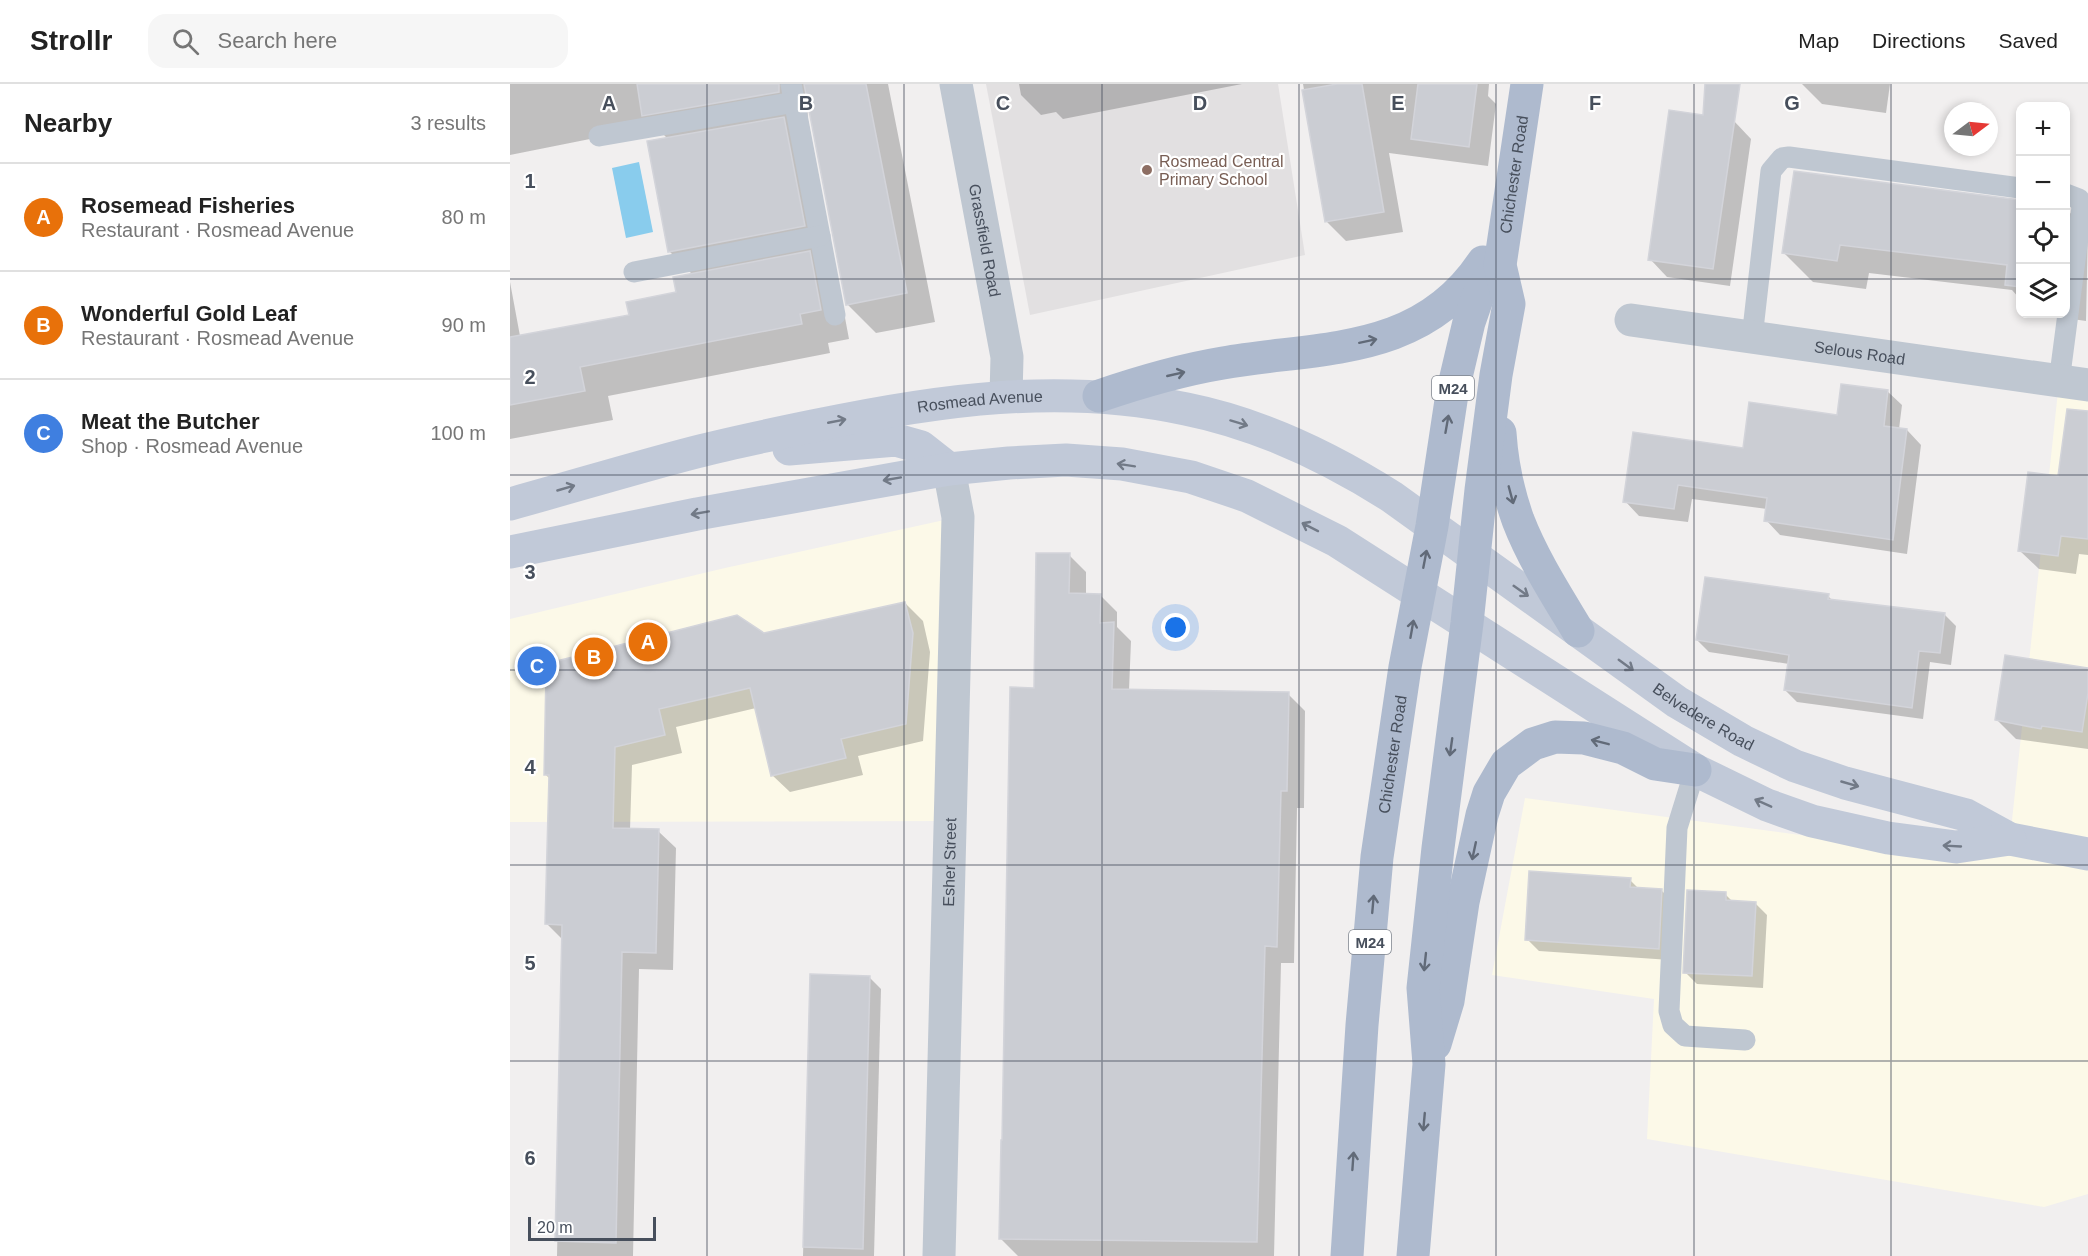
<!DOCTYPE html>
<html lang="en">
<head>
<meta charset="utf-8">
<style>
  :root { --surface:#fff; --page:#f6f6f6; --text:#222; --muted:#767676; --line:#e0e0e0; --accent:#2563eb }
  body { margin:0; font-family:Arial,sans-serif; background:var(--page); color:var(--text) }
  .controls { position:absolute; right:18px; top:18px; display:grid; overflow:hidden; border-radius:12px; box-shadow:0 3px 9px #0003 }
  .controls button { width:54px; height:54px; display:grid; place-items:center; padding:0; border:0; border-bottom:2px solid var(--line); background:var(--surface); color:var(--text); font:30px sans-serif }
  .compass { position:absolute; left:1434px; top:18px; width:54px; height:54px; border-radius:50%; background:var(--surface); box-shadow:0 3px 9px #0003; rotate:74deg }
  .scale { position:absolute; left:18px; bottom:15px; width:128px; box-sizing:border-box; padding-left:6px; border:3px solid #474f5c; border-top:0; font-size:16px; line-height:21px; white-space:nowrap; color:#474f5c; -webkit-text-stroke:4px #fff; paint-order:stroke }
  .you { position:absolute; left:666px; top:544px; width:21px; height:21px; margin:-15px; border:4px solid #fff; border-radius:50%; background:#1a73e8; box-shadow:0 0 0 9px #1a73e833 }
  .badge { display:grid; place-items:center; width:39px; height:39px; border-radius:50%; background:var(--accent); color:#fff; font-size:20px; font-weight:700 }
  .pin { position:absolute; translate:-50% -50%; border:3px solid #fff; box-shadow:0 2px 6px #0006 }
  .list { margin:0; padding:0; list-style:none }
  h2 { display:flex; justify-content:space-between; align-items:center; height:78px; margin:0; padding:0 24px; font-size:26px }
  h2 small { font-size:20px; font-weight:400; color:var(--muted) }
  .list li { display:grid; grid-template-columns:39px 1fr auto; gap:18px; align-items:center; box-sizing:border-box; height:108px; padding:0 24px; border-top:2px solid var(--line) }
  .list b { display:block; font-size:22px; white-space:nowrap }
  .list p { margin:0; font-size:20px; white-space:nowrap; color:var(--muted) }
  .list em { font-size:20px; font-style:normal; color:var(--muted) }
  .icon { flex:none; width:33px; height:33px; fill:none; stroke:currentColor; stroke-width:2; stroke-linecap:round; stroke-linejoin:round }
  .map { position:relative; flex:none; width:1578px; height:1172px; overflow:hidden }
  header { display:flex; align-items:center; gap:36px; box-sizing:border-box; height:84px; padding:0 30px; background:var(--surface); border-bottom:2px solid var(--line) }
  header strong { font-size:28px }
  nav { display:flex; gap:33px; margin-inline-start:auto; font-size:21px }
  .search { width:420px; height:54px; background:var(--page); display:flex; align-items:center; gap:15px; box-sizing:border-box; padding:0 21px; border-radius:18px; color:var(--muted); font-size:22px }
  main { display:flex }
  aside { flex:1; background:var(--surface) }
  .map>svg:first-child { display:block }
  .commercial { fill:#fcf9e8 }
  .education { fill:#e2e0e1 }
  .water { fill:#89cced }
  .shadow { fill:#0003 }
  .building { fill:#cbcdd3; stroke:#d3d4da; stroke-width:1.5 }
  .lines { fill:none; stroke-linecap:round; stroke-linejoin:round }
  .service { stroke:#bfc7d1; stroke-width:21 }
  .minor { stroke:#bfc7d1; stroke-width:33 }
  .secondary { stroke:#c1c9d8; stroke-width:33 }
  .primary { stroke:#aebace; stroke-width:33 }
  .oneway { stroke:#616a78 }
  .oneway2 { stroke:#727a87 }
  .grid { fill:none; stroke:#474f5c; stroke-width:1.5; stroke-opacity:0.55 }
  .education-dot { fill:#8d6e63; stroke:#fff; stroke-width:2 }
  .labels { text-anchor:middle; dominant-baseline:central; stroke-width:4.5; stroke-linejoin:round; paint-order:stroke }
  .shield { fill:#fff; stroke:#7e848d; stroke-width:1.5 }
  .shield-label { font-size:15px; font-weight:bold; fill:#474f5c }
  .education-label { font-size:16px; fill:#785e54; stroke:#fff; text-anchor:start }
  .street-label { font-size:16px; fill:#474f5c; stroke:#fff }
  .grid-label { font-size:20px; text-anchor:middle; font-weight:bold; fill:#474f5c; stroke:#fff; stroke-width:4.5; stroke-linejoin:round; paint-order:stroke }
</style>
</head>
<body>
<header>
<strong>Strollr</strong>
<div class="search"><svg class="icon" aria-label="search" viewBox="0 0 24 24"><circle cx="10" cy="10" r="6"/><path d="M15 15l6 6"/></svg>Search here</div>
<nav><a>Map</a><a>Directions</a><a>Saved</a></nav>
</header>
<main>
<aside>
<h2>Nearby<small>3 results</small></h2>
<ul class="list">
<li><span class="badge" style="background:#e8710a">A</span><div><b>Rosemead Fisheries</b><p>Restaurant · Rosmead Avenue</p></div><em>80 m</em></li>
<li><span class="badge" style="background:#e8710a">B</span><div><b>Wonderful Gold Leaf</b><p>Restaurant · Rosmead Avenue</p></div><em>90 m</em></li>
<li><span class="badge" style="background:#3f7fe0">C</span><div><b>Meat the Butcher</b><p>Shop · Rosmead Avenue</p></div><em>100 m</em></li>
</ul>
</aside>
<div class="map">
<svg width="1578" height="1172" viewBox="0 0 1578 1172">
  <rect width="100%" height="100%" fill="#f1efef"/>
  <g class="commercial">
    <polygon points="1549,298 1578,301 1578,1110 1534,1123 1137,1055 1144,915 982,891 1015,714 1446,772 1500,755"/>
    <polygon points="448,433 441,737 0,738 0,535 215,484"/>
  </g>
  <polygon class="education" points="476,0 768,0 795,171 520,231"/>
  <polygon class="water" points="129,78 143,148 116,154 102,84"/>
  <g class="shadow">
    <polygon points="0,0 378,0 425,238 366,249 337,220 299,20 297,20 298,36 339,255 318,259 320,269 98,312 103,336 0,355 0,198 10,252 120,232 168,209 183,191 160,168 158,55 145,42 0,71"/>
    <polygon points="509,0 732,0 553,35 546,28 531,31 511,11"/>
    <polygon points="793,0 979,0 978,12 986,20 978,82 879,69 893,148 836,157 817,138"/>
    <polygon points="1292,0 1380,0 1376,29 1312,20"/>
    <polygon points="1224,37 1241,55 1220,202 1157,193 1140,175"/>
    <polygon points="1285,88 1510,118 1510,215 1502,206 1359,189 1356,205 1303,198 1274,169"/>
    <polygon points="1556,125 1578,146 1576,237 1527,230 1556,230"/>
    <polygon points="1377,307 1392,321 1389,345 1397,346 1411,361 1397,470 1270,451 1256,436 1257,425 1182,415 1178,438 1129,432 1115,417 1234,366 1329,332"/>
    <polygon points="1578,380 1578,471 1569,470 1566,490 1529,485 1510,467 1549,394"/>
    <polygon points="559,471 576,488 576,511 590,511 607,528 607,543 621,557 619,606 778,610 795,627 794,724 787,724 784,879 771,879 764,1172 508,1172 490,1154 525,605"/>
    <polygon points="1318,512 1323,517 1434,530 1446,542 1441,581 1420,578 1413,635 1287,618 1275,606 1279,580 1199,568 1187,556"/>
    <polygon points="395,519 413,537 420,568 413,657 348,672 353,691 280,708 262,691 246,624 166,643 172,669 122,681 120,746 148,747 166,764 163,886 129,885 123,1172 47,1172 54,857 37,840 40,695 35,690 253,551"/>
    <polygon points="1578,586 1578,665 1506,655 1487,636"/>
    <polygon points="1120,796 1129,805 1151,806 1163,818 1160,876 1029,867 1017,855"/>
    <polygon points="1215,810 1223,818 1245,819 1257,831 1253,904 1187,900 1175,888"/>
    <polygon points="301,892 359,893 371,905 364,1172 293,1172"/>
  </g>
  <g class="building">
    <polygon points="127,0 269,0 269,8 132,32"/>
    <polygon points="294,0 356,0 397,209 336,221"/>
    <polygon points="827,0 852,0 874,128 815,138 792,6"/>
    <polygon points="908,0 967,0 959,63 901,55"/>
    <polygon points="1195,0 1230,0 1203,185 1138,176 1159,26 1193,31"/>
    <polygon points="274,33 295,142 158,168 137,57"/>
    <polygon points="1284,87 1510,116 1510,203 1495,201 1497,181 1330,161 1327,177 1272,169"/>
    <polygon points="300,167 311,226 290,230 292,240 70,283 75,307 0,321 0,253 119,231 116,218 166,208 163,193"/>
    <polygon points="1331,300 1378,306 1374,342 1397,345 1383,456 1254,437 1257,414 1168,401 1164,425 1113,418 1123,348 1233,364 1239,318 1327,331"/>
    <polygon points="1557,325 1578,327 1578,455 1551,452 1548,472 1508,467 1518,388 1548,392"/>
    <polygon points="526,469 560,469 559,509 591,510 590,539 604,538 602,605 779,608 777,707 771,707 767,863 755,862 747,1158 489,1155 491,1056 492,1056 500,603 524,604"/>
    <polygon points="1195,493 1319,510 1318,515 1435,529 1430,569 1409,567 1402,624 1274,606 1279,571 1186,556"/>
    <polygon points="395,518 403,549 396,640 331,655 336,674 261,692 240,604 149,625 155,651 105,663 103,744 149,745 146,869 112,868 106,1159 45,1157 52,841 35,840 39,691 34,691 36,588 47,577 227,531 254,549"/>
    <polygon points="1495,571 1578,584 1578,609 1572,648 1532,642 1531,645 1485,636"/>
    <polygon points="1019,787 1121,794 1120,803 1152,805 1149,865 1015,856"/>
    <polygon points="1177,806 1216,808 1216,816 1246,818 1242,892 1173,889"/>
    <polygon points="300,890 360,892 353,1165 293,1163"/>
  </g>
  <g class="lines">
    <g class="service">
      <polyline points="281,0 325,231"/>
      <polyline points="89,52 285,18"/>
      <polyline points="124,188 310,152"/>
      <polyline points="1242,254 1261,87 1272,74 1279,73 1510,104"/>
      <polyline points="1549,298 1572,123 1569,115 1556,110"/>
      <polyline points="1185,686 1167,744 1159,927 1163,941 1175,952 1235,956"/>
    </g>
    <g class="minor">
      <path id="s1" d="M 446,0 L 497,273 L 496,312"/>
      <path id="s2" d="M 1121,236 L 1578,301"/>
      <path id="s3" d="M 429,1172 L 448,433 L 439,385"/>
    </g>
    <g class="secondary">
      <polyline points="279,365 386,356 411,363 439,385"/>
      <path id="s4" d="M 0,420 C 62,403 124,384 186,368 C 225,358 264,350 303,342 C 427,316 551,298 676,325 C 751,340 819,373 882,413 L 1167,618 L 1233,657 L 1285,682 L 1335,699 L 1456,731 L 1500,755 L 1578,770"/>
      <polyline points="0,468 187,430 439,385 499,379 556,376 612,380 681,393 737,412 827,457 1185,686 1257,721 1302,737 1378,754 1446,763 1500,755"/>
    </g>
    <g class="primary">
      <path d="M 589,312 C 630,298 671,286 713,279 C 811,262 911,272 973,178"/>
      <path d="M 990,349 C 992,379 998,408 1008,436 C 1023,475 1047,512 1068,547"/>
      <polyline points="925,960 938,917 953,818 972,731 979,709 996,680 1023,660 1045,653 1074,654 1113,664 1145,680 1185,686"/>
      <path id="s5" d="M 837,1172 L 852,941 L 867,773 L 895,583 L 922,442 L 942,310 L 959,238 L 968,212 L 990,181"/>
      <path id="s6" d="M 903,1172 L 919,980 L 913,904 L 928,764 L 957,539 L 971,406 L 986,291 L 999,220 L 990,181 L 1017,0"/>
    </g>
  </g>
  <defs><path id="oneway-shaft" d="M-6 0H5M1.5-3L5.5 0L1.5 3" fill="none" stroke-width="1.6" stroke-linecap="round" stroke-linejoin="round" transform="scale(1.5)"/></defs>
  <g class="oneway">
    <use href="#oneway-shaft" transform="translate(858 257) rotate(-12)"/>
    <use href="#oneway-shaft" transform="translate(666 290) rotate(-13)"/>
    <use href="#oneway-shaft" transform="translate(937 340) rotate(-80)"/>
    <use href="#oneway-shaft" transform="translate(1001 411) rotate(75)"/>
    <use href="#oneway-shaft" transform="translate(915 475) rotate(-79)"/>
    <use href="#oneway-shaft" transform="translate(902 545) rotate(-80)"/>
    <use href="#oneway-shaft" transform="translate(1090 658) rotate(-166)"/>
    <use href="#oneway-shaft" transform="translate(941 663) rotate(98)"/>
    <use href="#oneway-shaft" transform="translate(964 767) rotate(102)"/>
    <use href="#oneway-shaft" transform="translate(863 820) rotate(-85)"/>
    <use href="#oneway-shaft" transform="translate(915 878) rotate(96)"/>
    <use href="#oneway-shaft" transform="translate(914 1038) rotate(95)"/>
    <use href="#oneway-shaft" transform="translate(843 1077) rotate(-86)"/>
  </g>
  <g class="oneway2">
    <use href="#oneway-shaft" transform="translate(327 337) rotate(-11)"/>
    <use href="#oneway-shaft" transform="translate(729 339) rotate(17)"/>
    <use href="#oneway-shaft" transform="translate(616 381) rotate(-171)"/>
    <use href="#oneway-shaft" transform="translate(382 395) rotate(170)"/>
    <use href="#oneway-shaft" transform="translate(56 404) rotate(-16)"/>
    <use href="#oneway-shaft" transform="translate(190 429) rotate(170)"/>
    <use href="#oneway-shaft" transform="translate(800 443) rotate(-153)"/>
    <use href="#oneway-shaft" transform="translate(1011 507) rotate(35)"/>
    <use href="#oneway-shaft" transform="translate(1116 581) rotate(36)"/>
    <use href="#oneway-shaft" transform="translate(1340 700) rotate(16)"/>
    <use href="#oneway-shaft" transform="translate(1253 719) rotate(-156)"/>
    <use href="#oneway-shaft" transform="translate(1442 762) rotate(-177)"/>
  </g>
  <path class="grid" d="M 197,0 L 197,1172M 394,0 L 394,1172M 592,0 L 592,1172M 789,0 L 789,1172M 986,0 L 986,1172M 1184,0 L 1184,1172M 1381,0 L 1381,1172M 0,195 L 1510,195M 1556,195 L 1578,195M 0,391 L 1578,391M 0,586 L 1578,586M 0,781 L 1578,781M 0,977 L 1578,977"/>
  <circle class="education-dot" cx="637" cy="86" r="6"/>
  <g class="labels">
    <g class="shield">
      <rect x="922" y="292" width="42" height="24" rx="4.5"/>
      <rect x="839" y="846" width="42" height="24" rx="4.5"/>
    </g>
    <g class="shield-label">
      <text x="943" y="304">M24</text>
      <text x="860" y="858">M24</text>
    </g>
    <g class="education-label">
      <text x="649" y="77">Rosmead Central<tspan x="649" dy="18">Primary School</tspan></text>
    </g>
    <g class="street-label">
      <text stroke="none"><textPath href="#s6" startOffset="1090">Chichester Road</textPath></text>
      <text stroke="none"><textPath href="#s1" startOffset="159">Grassfield Road</textPath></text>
      <text stroke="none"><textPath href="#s2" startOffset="231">Selous Road</textPath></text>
      <text stroke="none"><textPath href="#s4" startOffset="482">Rosmead Avenue</textPath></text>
      <text stroke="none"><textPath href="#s4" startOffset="1296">Belvedere Road</textPath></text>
      <text stroke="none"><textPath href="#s5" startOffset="504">Chichester Road</textPath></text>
      <text stroke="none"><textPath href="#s3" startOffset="394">Esher Street</textPath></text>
    </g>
  </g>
  <g class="grid-label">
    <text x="99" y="26">A</text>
    <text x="296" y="26">B</text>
    <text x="493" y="26">C</text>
    <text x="690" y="26">D</text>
    <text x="888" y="26">E</text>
    <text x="1085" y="26">F</text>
    <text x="1282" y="26">G</text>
    <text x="20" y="104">1</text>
    <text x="20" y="300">2</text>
    <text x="20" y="495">3</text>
    <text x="20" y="690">4</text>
    <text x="20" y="886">5</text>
    <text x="20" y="1081">6</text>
  </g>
</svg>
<div class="controls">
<button>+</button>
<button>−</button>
<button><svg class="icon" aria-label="locate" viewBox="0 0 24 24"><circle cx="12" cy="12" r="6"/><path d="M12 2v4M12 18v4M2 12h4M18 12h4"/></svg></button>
<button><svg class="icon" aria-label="layers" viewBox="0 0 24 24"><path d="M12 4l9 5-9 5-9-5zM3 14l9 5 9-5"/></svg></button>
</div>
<svg class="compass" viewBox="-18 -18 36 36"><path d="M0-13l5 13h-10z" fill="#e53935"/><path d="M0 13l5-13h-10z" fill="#767676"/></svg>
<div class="scale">20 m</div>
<div class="you"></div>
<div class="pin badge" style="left:138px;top:558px;background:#e8710a">A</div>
<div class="pin badge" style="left:84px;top:573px;background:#e8710a">B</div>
<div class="pin badge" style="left:27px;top:582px;background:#3f7fe0">C</div>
</div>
</main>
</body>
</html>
